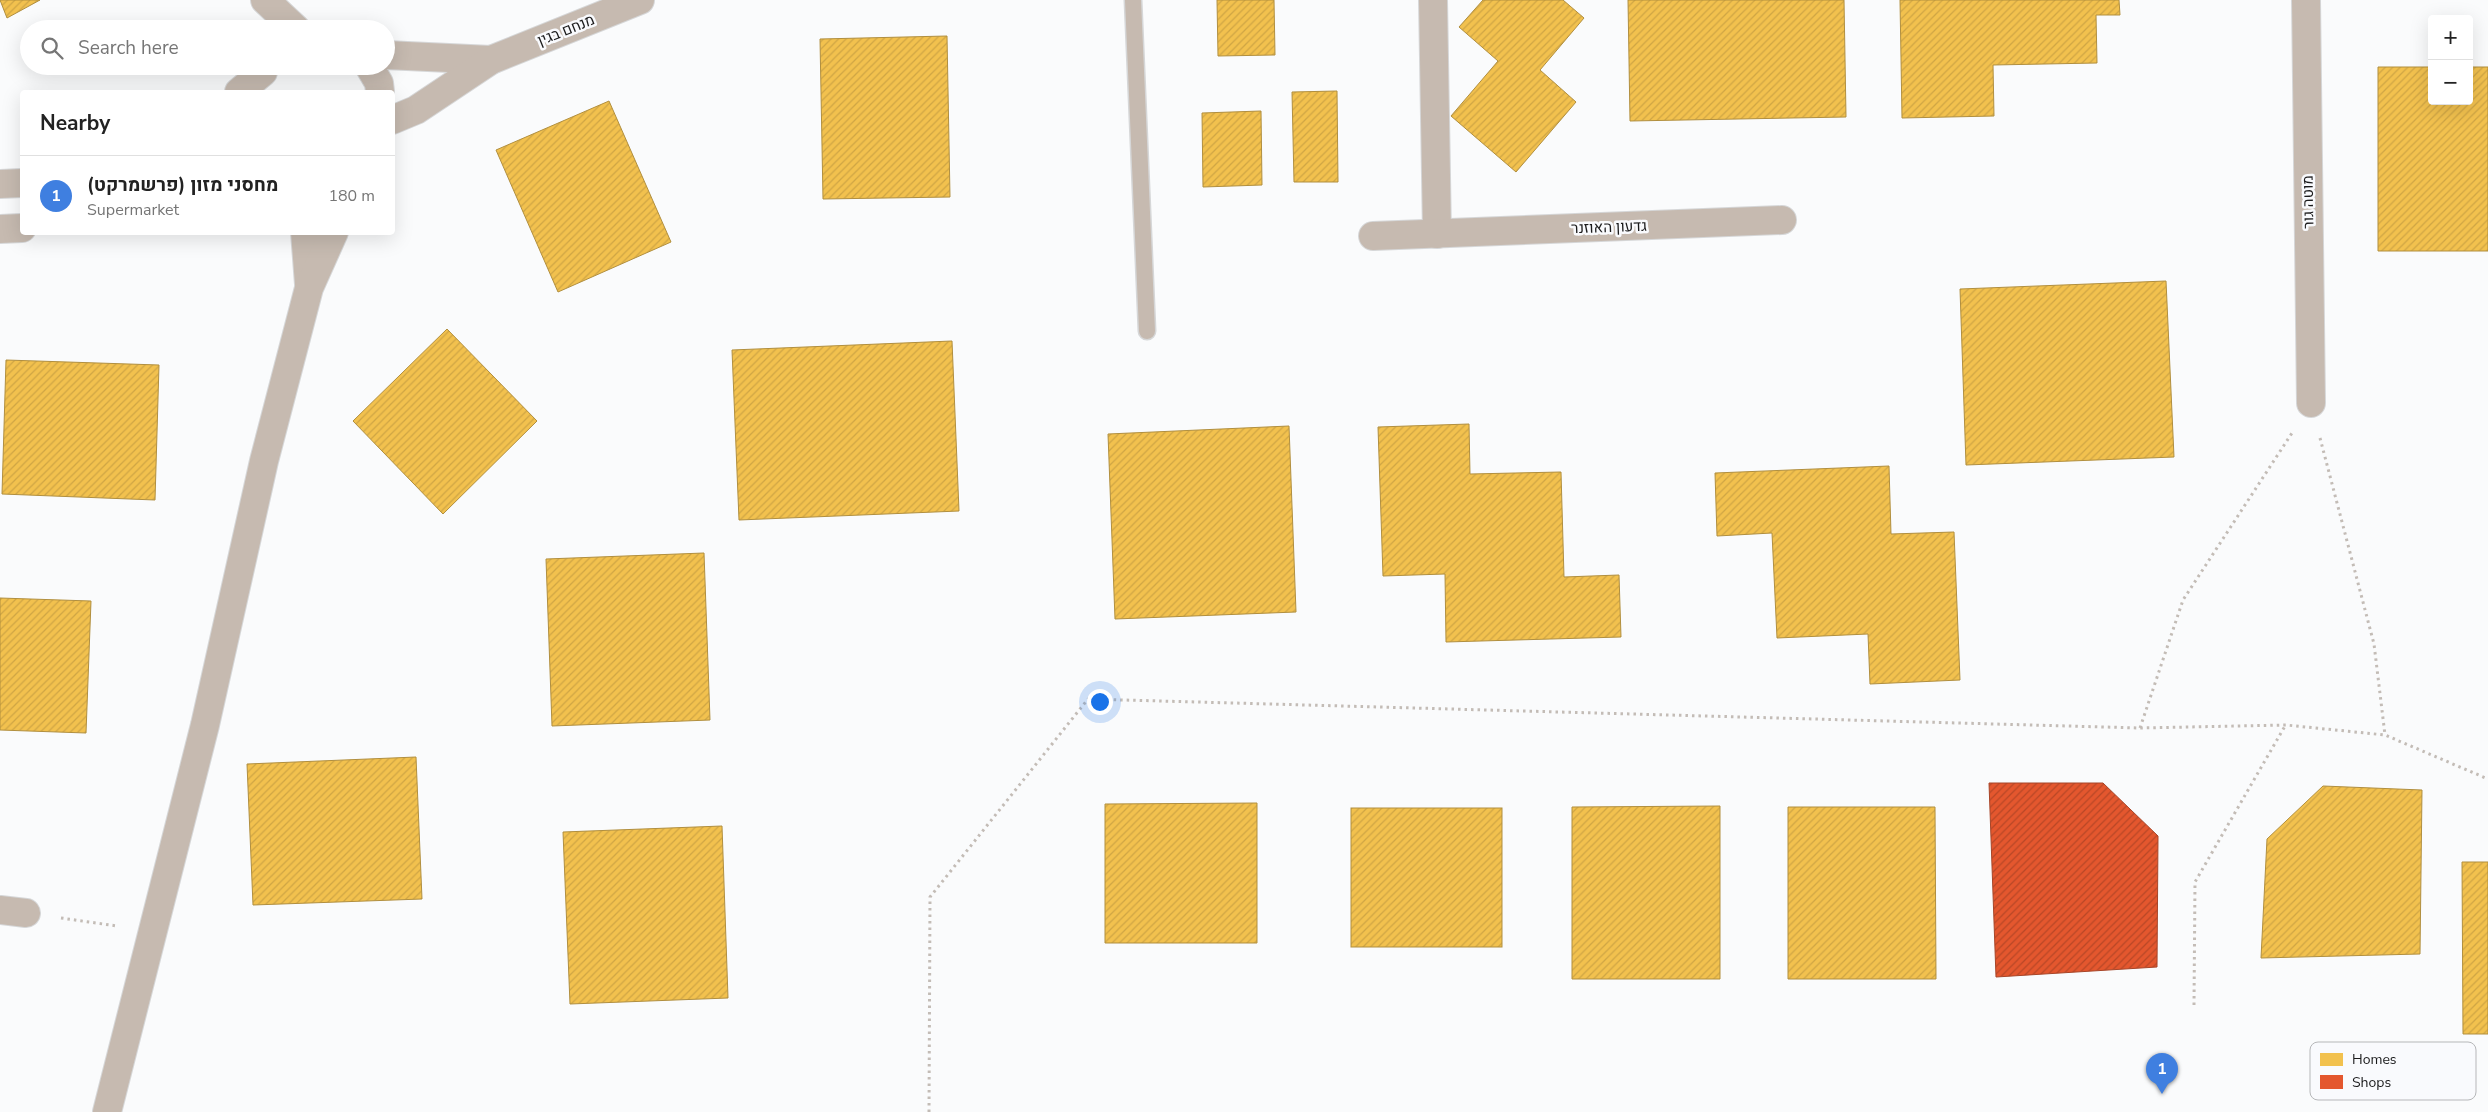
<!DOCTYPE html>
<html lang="en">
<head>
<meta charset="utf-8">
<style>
  :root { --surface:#fff; --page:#f6f6f6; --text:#222; --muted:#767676; --line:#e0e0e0; --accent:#68696a }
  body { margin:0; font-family:"Nunito Sans",Heebo,sans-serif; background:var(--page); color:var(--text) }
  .controls { position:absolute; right:15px; top:15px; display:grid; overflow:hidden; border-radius:5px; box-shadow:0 5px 20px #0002 }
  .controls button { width:45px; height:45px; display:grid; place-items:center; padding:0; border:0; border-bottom:1px solid var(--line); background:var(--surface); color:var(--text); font:25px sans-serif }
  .you { position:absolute; left:1099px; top:701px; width:18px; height:18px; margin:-12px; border:4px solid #fff; border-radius:50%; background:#1a73e8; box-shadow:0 0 0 8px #1a73e833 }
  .badge { display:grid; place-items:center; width:32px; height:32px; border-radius:50%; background:var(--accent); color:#fff; font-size:16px; font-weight:700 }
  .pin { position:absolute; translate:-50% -41px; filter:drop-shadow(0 1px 2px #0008) }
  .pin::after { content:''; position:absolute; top:26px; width:18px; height:15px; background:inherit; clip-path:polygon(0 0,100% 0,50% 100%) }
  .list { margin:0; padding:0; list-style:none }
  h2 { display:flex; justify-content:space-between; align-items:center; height:65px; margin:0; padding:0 20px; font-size:21px }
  h2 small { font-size:16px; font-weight:400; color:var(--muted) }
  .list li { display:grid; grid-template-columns:32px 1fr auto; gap:15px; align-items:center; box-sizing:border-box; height:80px; padding:0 20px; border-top:1px solid var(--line) }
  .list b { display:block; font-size:19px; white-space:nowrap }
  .list p { margin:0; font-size:16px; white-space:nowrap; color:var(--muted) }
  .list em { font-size:16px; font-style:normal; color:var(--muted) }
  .icon { flex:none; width:28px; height:28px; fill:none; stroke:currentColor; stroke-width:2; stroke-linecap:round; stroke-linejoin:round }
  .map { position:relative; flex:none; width:2488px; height:1112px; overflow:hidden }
  .search { position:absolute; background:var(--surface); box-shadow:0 5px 20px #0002; left:20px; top:20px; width:375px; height:55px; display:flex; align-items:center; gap:12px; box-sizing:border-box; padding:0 18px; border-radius:28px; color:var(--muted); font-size:19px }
  .panel { position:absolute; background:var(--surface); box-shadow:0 5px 20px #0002; left:20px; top:90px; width:375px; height:145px; border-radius:5px }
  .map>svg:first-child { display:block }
  .homes { fill:url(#homes-hatch); stroke:#b18f3f }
  .shops { fill:url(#shops-hatch); stroke:#a74528 }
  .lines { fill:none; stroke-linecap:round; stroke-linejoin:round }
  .service-casing { stroke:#d6d7d8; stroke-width:19 }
  .minor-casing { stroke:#d6d7d8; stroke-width:30 }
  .tertiary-casing { stroke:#d6d7d8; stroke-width:30 }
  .path { stroke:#c3bcb6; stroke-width:3; stroke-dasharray:2.5 4; stroke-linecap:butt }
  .service { stroke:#c6bab0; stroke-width:16 }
  .minor { stroke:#c6bab0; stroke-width:28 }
  .tertiary { stroke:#c6bab0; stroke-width:28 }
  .labels { text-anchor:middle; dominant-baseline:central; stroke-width:5; stroke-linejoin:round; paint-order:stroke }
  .street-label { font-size:15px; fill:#1a1a1b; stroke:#f9fafd }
  .key { fill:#f9fafd; stroke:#b6b7b9; stroke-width:1 }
  .key-label { font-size:14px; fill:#1a1a1b }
</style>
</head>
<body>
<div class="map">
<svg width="2488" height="1112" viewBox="0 0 2488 1112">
  <defs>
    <pattern id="homes-hatch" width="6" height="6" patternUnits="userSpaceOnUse" patternTransform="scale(1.25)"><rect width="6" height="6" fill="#f2c14e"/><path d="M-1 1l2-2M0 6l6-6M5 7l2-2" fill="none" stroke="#cfa544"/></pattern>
    <pattern id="shops-hatch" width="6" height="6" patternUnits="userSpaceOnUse" patternTransform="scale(1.25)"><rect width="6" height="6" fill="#e4572e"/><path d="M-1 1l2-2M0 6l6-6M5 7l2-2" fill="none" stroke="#b84726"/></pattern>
  </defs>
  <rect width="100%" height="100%" fill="#fafbfc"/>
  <g class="homes">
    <polygon points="0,0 40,0 7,18"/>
    <polygon points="1217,0 1274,0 1275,55 1218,56"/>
    <polygon points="1483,0 1563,0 1584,18 1540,70 1576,102 1516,172 1451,116 1498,61 1459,27"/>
    <polygon points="1628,0 1844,0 1846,117 1630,121"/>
    <polygon points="1900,0 2119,0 2120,15 2096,15 2097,63 1993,65 1994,116 1902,118"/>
    <polygon points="947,36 950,197 823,199 820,39"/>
    <polygon points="2378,67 2432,67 2432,101 2469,101 2469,67 2488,67 2488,251 2378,251"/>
    <polygon points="1337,91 1338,182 1294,182 1292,92"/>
    <polygon points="609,101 671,242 558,292 496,150"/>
    <polygon points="1261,111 1262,185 1203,187 1202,113"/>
    <polygon points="2166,281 2174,457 1966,465 1960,289"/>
    <polygon points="447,329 537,421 443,514 353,421"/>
    <polygon points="952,341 959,511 739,520 732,350"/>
    <polygon points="6,360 159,365 155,500 2,494"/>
    <polygon points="1469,424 1470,474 1561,472 1564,577 1619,575 1621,637 1446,642 1445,574 1383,576 1378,427"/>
    <polygon points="1289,426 1296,612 1115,619 1108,434"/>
    <polygon points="1889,466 1891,534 1954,532 1960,680 1870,684 1868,634 1777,638 1772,533 1717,536 1715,473"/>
    <polygon points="704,553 710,720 552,726 546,559"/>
    <polygon points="0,598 91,601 86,733 0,730"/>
    <polygon points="416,757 422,899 253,905 247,764"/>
    <polygon points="2323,786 2422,790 2420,954 2261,958 2267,839"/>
    <polygon points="1257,803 1257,943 1105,943 1105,804"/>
    <polygon points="1720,806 1720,979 1572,979 1572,807"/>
    <polygon points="1788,807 1935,807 1936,979 1788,979"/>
    <rect x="1351" y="808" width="151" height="139"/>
    <polygon points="722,826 728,998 570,1004 563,832"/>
    <polygon points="2462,862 2488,862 2488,1034 2463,1034"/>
  </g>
  <polygon class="shops" points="1989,783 2103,783 2158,836 2157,967 1996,977"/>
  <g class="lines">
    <g class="service-casing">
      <polyline id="service" points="1133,0 1147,331"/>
    </g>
    <g class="minor-casing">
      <g id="minor">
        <polyline points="265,0 296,29"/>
        <polyline points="1433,0 1437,234"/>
        <polyline points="2306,0 2311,403"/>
        <polyline points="305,232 309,284"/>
        <polyline points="1373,236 1782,220"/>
        <polyline points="0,910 26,913"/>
        <polyline points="107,1112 205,725 264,461 309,288 334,232"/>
      </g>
    </g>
    <g class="tertiary-casing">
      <g id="tertiary">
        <polyline points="386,55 491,60"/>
        <polyline points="369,66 379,83 380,92"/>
        <polyline points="239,92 263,72"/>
        <polyline points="392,120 416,110 491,60 640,0"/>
        <polyline points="0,184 22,183"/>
        <polyline points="0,229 22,228"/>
      </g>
    </g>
    <g class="path">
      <polyline points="2320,438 2374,644 2385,735"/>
      <polyline points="2140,728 2183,600 2292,433"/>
      <polyline points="61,918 117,926"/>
      <polyline points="2194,1005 2195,882 2285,726"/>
      <polyline points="929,1112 930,897 1088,699 2140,728 2286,725 2385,735 2488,779"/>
    </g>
    <use href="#service" class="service"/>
    <use href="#minor" class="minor"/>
    <use href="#tertiary" class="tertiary"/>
  </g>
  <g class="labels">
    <g class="street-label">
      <text transform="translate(566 30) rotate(-22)">מנחם בגין</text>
      <text transform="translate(2308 202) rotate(-91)">מוטה גור</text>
      <text transform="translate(1609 227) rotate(-2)">גדעון האוזנר</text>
    </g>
  </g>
  <rect x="2310" y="1042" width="166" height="58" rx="8" class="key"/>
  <rect x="2320" y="1053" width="23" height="13" fill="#f2c14e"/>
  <rect x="2320" y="1075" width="23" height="14" fill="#e4572e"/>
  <g class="key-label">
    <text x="2352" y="1064">Homes</text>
    <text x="2352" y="1087">Shops</text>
  </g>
</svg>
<div class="controls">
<button>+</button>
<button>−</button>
</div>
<div class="you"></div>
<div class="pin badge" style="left:2162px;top:1094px;background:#3f7fe0">1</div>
<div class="search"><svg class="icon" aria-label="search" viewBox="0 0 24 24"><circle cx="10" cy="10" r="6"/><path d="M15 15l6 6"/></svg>Search here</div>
<section class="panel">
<h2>Nearby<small></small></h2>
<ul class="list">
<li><span class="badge" style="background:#3f7fe0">1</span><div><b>מחסני מזון (פרשמרקט)</b><p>Supermarket</p></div><em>180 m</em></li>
</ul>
</section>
</div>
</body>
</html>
